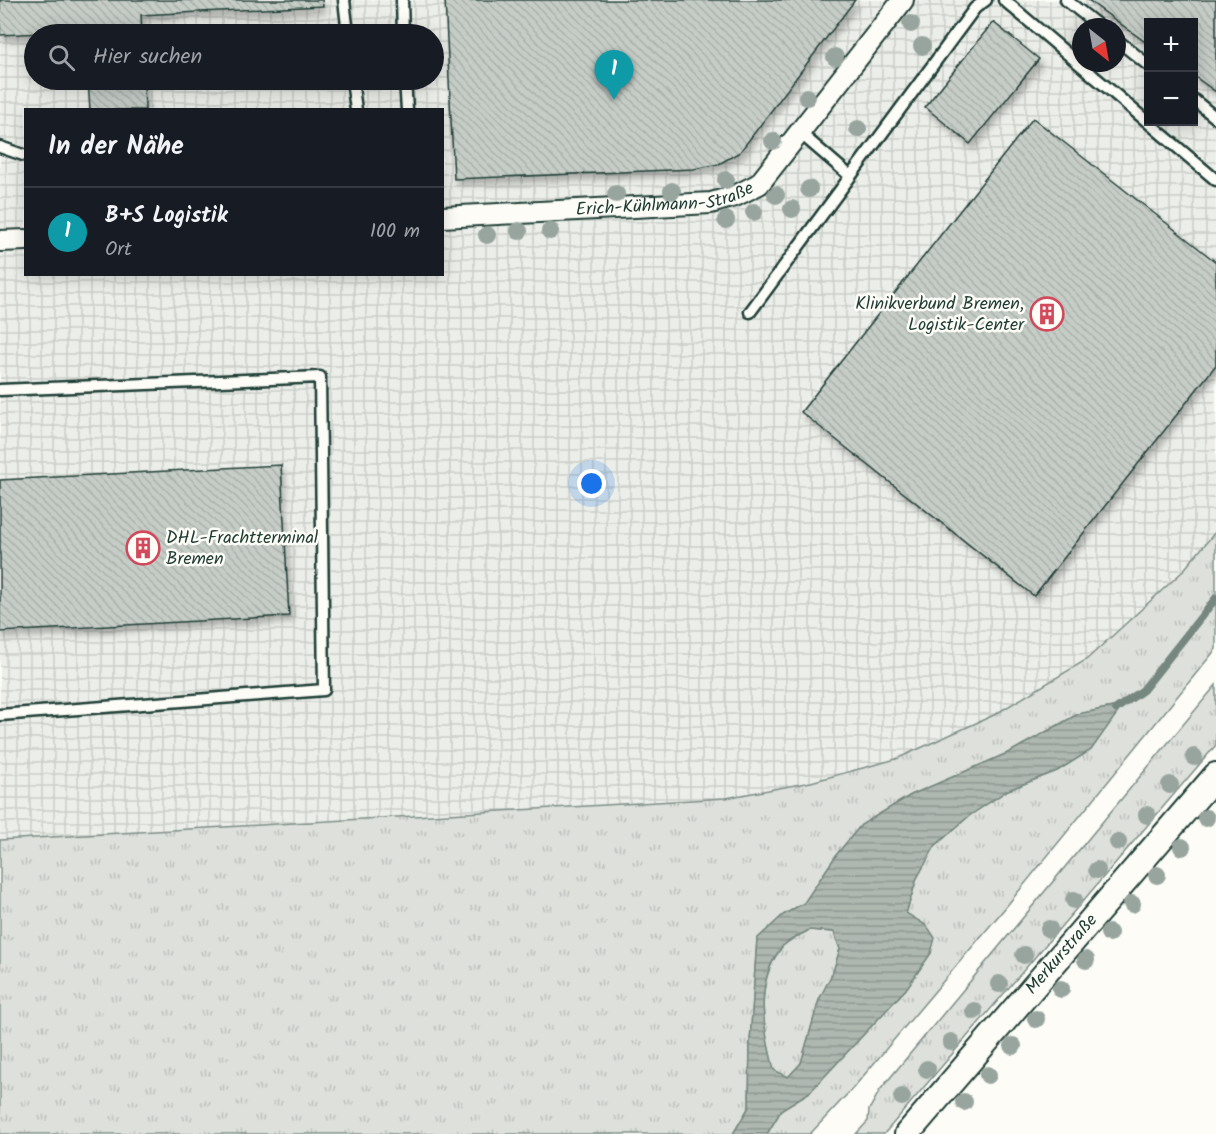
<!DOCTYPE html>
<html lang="de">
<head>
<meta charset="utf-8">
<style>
  :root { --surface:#171b24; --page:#20242c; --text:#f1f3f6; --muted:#9ea1a6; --line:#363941; --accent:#d1495b }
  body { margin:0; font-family:Kalam,sans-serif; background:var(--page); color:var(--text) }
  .controls { position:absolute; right:18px; top:18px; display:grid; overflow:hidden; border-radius:0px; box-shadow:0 3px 15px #0003 }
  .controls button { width:54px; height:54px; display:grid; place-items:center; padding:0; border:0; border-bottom:2px solid var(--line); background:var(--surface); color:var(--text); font:30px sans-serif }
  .compass { position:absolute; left:1072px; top:18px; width:54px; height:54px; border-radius:50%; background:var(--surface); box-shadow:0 3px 15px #0003; rotate:149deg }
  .you { position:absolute; left:592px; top:484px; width:21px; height:21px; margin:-15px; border:4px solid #fff; border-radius:50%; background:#1a73e8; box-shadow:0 0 0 9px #1a73e833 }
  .badge { display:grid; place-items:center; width:39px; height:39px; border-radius:50%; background:var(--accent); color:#fff; font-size:20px; font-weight:700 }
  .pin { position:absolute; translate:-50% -50px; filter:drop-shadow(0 2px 3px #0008) }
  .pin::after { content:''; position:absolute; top:32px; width:21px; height:18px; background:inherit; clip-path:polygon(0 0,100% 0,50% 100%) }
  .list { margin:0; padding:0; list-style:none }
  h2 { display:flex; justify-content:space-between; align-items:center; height:78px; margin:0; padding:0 24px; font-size:26px }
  h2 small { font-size:20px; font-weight:400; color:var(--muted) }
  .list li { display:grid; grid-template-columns:39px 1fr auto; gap:18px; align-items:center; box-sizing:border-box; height:90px; padding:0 24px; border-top:2px solid var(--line) }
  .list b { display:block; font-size:22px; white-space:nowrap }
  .list p { margin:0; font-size:20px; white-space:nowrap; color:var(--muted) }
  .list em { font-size:20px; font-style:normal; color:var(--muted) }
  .icon { flex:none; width:33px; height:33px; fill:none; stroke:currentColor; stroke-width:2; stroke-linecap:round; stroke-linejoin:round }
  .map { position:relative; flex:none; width:1216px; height:1134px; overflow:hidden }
  .search { position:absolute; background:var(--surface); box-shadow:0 3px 15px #0003; left:24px; top:24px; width:420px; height:66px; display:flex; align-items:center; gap:15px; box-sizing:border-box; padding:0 21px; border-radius:33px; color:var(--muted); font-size:22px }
  .panel { position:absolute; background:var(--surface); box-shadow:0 3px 15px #0003; left:24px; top:108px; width:420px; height:168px; border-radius:0px }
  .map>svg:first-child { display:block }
  .industrial { fill:url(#industrial-grid); fill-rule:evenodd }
  .grass { fill:url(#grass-tufts); stroke:#7e8e88; stroke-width:1.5 }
  .water { fill:url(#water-rules); stroke:#75877f; stroke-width:1.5; fill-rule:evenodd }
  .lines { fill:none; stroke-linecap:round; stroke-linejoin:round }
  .stream { stroke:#75877f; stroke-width:8 }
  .building { fill:url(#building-back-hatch); stroke:#1f3d34; stroke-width:1.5; filter:url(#shadow) }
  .service-casing { stroke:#1f3d34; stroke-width:15 }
  .minor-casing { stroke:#1f3d34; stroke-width:24 }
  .tertiary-casing { stroke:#1f3d34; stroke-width:28 }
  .service { stroke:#fdfcf7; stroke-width:10 }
  .minor { stroke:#fdfcf7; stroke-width:20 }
  .tertiary { stroke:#fdfcf7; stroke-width:24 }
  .tree { fill:#98a59e }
  .labels { text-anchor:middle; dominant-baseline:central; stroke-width:5; stroke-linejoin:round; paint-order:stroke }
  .street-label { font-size:18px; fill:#1f3d34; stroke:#fdfcf7 }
  .poi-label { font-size:18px; fill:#1f3d34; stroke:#fdfcf7; text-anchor:end }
</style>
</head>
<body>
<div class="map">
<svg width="1216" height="1134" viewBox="0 0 1216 1134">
  <defs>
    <pattern id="industrial-grid" width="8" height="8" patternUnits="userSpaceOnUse" patternTransform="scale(1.5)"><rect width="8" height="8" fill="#eceee9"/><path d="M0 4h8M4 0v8" fill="none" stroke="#cacdc8"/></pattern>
    <pattern id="grass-tufts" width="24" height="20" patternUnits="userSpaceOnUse" patternTransform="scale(1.5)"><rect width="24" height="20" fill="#dde0db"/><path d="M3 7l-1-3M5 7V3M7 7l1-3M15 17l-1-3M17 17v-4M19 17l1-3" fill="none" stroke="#bdc1bd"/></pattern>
    <pattern id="water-rules" width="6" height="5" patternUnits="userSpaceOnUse" patternTransform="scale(1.5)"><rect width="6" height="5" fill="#aeb8b1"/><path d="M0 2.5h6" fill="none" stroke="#8d9791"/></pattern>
    <pattern id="building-back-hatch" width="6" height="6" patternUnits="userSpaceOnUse" patternTransform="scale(1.5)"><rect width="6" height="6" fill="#c6cdc7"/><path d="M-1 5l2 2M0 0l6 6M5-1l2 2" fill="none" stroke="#aab1ac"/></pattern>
    <filter id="shadow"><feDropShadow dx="3.5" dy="6" stdDeviation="3" flood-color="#0004"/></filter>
  </defs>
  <rect width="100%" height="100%" fill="#fdfcf7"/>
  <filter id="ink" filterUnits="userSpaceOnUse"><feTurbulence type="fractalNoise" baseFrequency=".0167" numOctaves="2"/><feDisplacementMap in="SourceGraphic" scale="12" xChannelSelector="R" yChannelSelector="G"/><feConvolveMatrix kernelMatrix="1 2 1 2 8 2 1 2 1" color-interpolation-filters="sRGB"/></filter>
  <g filter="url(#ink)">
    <path class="industrial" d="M 0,0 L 1216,0 L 1216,531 L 1182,572 L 1086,660 L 994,715 L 896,759 L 811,782 L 726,798 L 0,840 ZM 1148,22 L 1194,22 L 1194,122 L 1148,122 ZM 1081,27 L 1117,27 L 1117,63 L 1081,63 ZM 34,34 L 434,34 L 434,80 L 34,80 ZM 26,110 L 442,110 L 442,274 L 26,274 Z"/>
    <g class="grass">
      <polygon points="1216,531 1216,649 1005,908 854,1087 810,1134 767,1134 782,1109 810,1092 906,989 931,953 927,926 906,914 917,878 935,846 969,816 1008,790 1057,771 1091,750 1122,705 1078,714 1010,752 911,795 861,825 837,854 804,903 783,915 757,939 750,1042 749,1107 733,1134 0,1134 0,840 726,798 811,782 896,759 994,715 1086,660 1182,572"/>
      <polygon points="1216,685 1216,745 884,1134 856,1134 868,1121 869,1110 880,1090"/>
      <path d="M 809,930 L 834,932 L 840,949 L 833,972 L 819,1000 L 801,1063 L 789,1077 L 774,1071 C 764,1029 753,986 781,948 C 787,940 801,935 809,930 Z"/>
    </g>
    <path class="water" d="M 1123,705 L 1091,750 L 1057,771 L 1008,790 L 969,816 L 935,846 L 917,878 L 906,913 L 927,926 L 935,938 L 931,953 L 906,989 L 810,1092 L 782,1109 L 767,1134 L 733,1134 L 749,1107 L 750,1042 L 757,939 L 783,915 L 804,903 L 837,854 L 861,825 L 911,795 L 1010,752 L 1078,714 ZM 809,930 L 834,932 L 840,949 L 833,972 L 819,1000 L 801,1063 L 788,1077 L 774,1070 C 764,1030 753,985 781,948 C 787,940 801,935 809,930 Z"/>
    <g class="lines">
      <polyline class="stream" points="1116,709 1143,690 1216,598"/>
    </g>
    <g class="building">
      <polygon points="0,0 322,0 323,6 141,15 142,34 86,34 86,31 0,35"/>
      <polygon points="445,0 855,0 740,152 719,164 694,169 454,179"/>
      <polygon points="1088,0 1216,0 1216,92 1194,76 1194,22 1148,22 1148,44"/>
      <polygon points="993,22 1039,59 970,144 925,107"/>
      <polygon points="88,80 144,80 145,110 90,110"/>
      <polygon points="1033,118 1216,262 1216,365 1034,596 801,412"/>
      <polygon points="281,465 289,616 0,632 0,480"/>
    </g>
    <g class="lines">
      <g class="service-casing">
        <g id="service">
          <polyline points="344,0 348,34"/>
          <polyline points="402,0 403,34"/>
          <polyline points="1004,0 1216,180"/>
          <polyline points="1066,0 1100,27"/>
          <polyline points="1117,40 1148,65"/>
          <polyline points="352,80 356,110"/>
          <polyline points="405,80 407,110"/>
          <polyline points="1194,100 1216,118"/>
          <polyline points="799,132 849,175"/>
          <polyline points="0,147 26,156"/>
          <polyline points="750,312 975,8 986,0"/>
          <polyline points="0,390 320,377 324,690 0,715"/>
        </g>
      </g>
      <g class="minor-casing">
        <g id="minor">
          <path id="s1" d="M 442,217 L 711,203 L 735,196 L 759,184 L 903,0"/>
          <polyline points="0,241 26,240"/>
        </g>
      </g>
      <g class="tertiary-casing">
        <g id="tertiary">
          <path id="s2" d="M 907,1134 L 1216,775"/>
        </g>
      </g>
      <use href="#service" class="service"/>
      <use href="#minor" class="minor"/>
      <use href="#tertiary" class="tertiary"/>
    </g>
    <g class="tree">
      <circle cx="911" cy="24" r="9"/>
      <circle cx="922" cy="46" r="9"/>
      <circle cx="835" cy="57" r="9"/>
      <circle cx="807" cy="97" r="9"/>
      <circle cx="858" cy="129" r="9"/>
      <circle cx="773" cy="141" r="9"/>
      <circle cx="726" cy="180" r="9"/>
      <circle cx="809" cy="189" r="9"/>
      <circle cx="672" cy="191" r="9"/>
      <circle cx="616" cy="194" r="9"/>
      <circle cx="776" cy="195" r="9"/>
      <circle cx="792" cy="209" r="9"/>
      <circle cx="754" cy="212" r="9"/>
      <circle cx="726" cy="220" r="9"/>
      <circle cx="519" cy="231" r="9"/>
      <circle cx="550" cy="231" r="9"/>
      <circle cx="487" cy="235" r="9"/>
      <circle cx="1194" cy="757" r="9"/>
      <circle cx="1170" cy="785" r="9"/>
      <circle cx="1147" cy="815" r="9"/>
      <circle cx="1206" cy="818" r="9"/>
      <circle cx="1118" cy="842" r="9"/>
      <circle cx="1182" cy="847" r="9"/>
      <circle cx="1097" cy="870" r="9"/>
      <circle cx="1157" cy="875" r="9"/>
      <circle cx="1074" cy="900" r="9"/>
      <circle cx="1132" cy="904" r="9"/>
      <circle cx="1049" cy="929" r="9"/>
      <circle cx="1109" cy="933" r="9"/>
      <circle cx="1024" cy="955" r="9"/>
      <circle cx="1086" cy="960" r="9"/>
      <circle cx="999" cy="984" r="9"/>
      <circle cx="1061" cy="989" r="9"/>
      <circle cx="974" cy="1011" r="9"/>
      <circle cx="1036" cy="1019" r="9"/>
      <circle cx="951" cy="1042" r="9"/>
      <circle cx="1013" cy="1046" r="9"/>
      <circle cx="927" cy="1069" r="9"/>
      <circle cx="988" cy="1075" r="9"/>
      <circle cx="902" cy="1097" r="9"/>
      <circle cx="964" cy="1102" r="9"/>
    </g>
  </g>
  <defs>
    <g id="building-ring" transform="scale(1.725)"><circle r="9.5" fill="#fdfcf7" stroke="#d1495b" stroke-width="1.5"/><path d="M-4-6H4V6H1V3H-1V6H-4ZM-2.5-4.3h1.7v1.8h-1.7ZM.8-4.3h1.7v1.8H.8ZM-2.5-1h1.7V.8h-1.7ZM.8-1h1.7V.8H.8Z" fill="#d1495b"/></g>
  </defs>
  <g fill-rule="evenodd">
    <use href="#building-ring" x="1047" y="314"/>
    <use href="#building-ring" x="143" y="548"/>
  </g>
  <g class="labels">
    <g class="street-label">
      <text stroke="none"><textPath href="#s1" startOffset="224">Erich-Kühlmann-Straße</textPath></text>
      <text stroke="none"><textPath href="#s2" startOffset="237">Merkurstraße</textPath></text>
    </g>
    <g class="poi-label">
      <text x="1024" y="304">Klinikverbund Bremen,<tspan x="1024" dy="21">Logistik-Center</tspan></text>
      <text x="166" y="538" text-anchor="start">DHL-Frachtterminal<tspan x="166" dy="21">Bremen</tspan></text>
    </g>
  </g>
</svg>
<div class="controls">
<button>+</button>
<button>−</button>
</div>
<svg class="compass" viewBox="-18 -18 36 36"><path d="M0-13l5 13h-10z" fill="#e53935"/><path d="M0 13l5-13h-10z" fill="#9ea1a6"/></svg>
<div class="you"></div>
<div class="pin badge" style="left:614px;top:100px;background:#0f9aa8">1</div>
<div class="search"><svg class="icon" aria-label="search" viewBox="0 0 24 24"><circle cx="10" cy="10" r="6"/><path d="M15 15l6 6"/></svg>Hier suchen</div>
<section class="panel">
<h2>In der Nähe<small></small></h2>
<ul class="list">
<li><span class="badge" style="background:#0f9aa8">1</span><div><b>B+S Logistik</b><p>Ort</p></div><em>100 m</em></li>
</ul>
</section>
</div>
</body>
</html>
